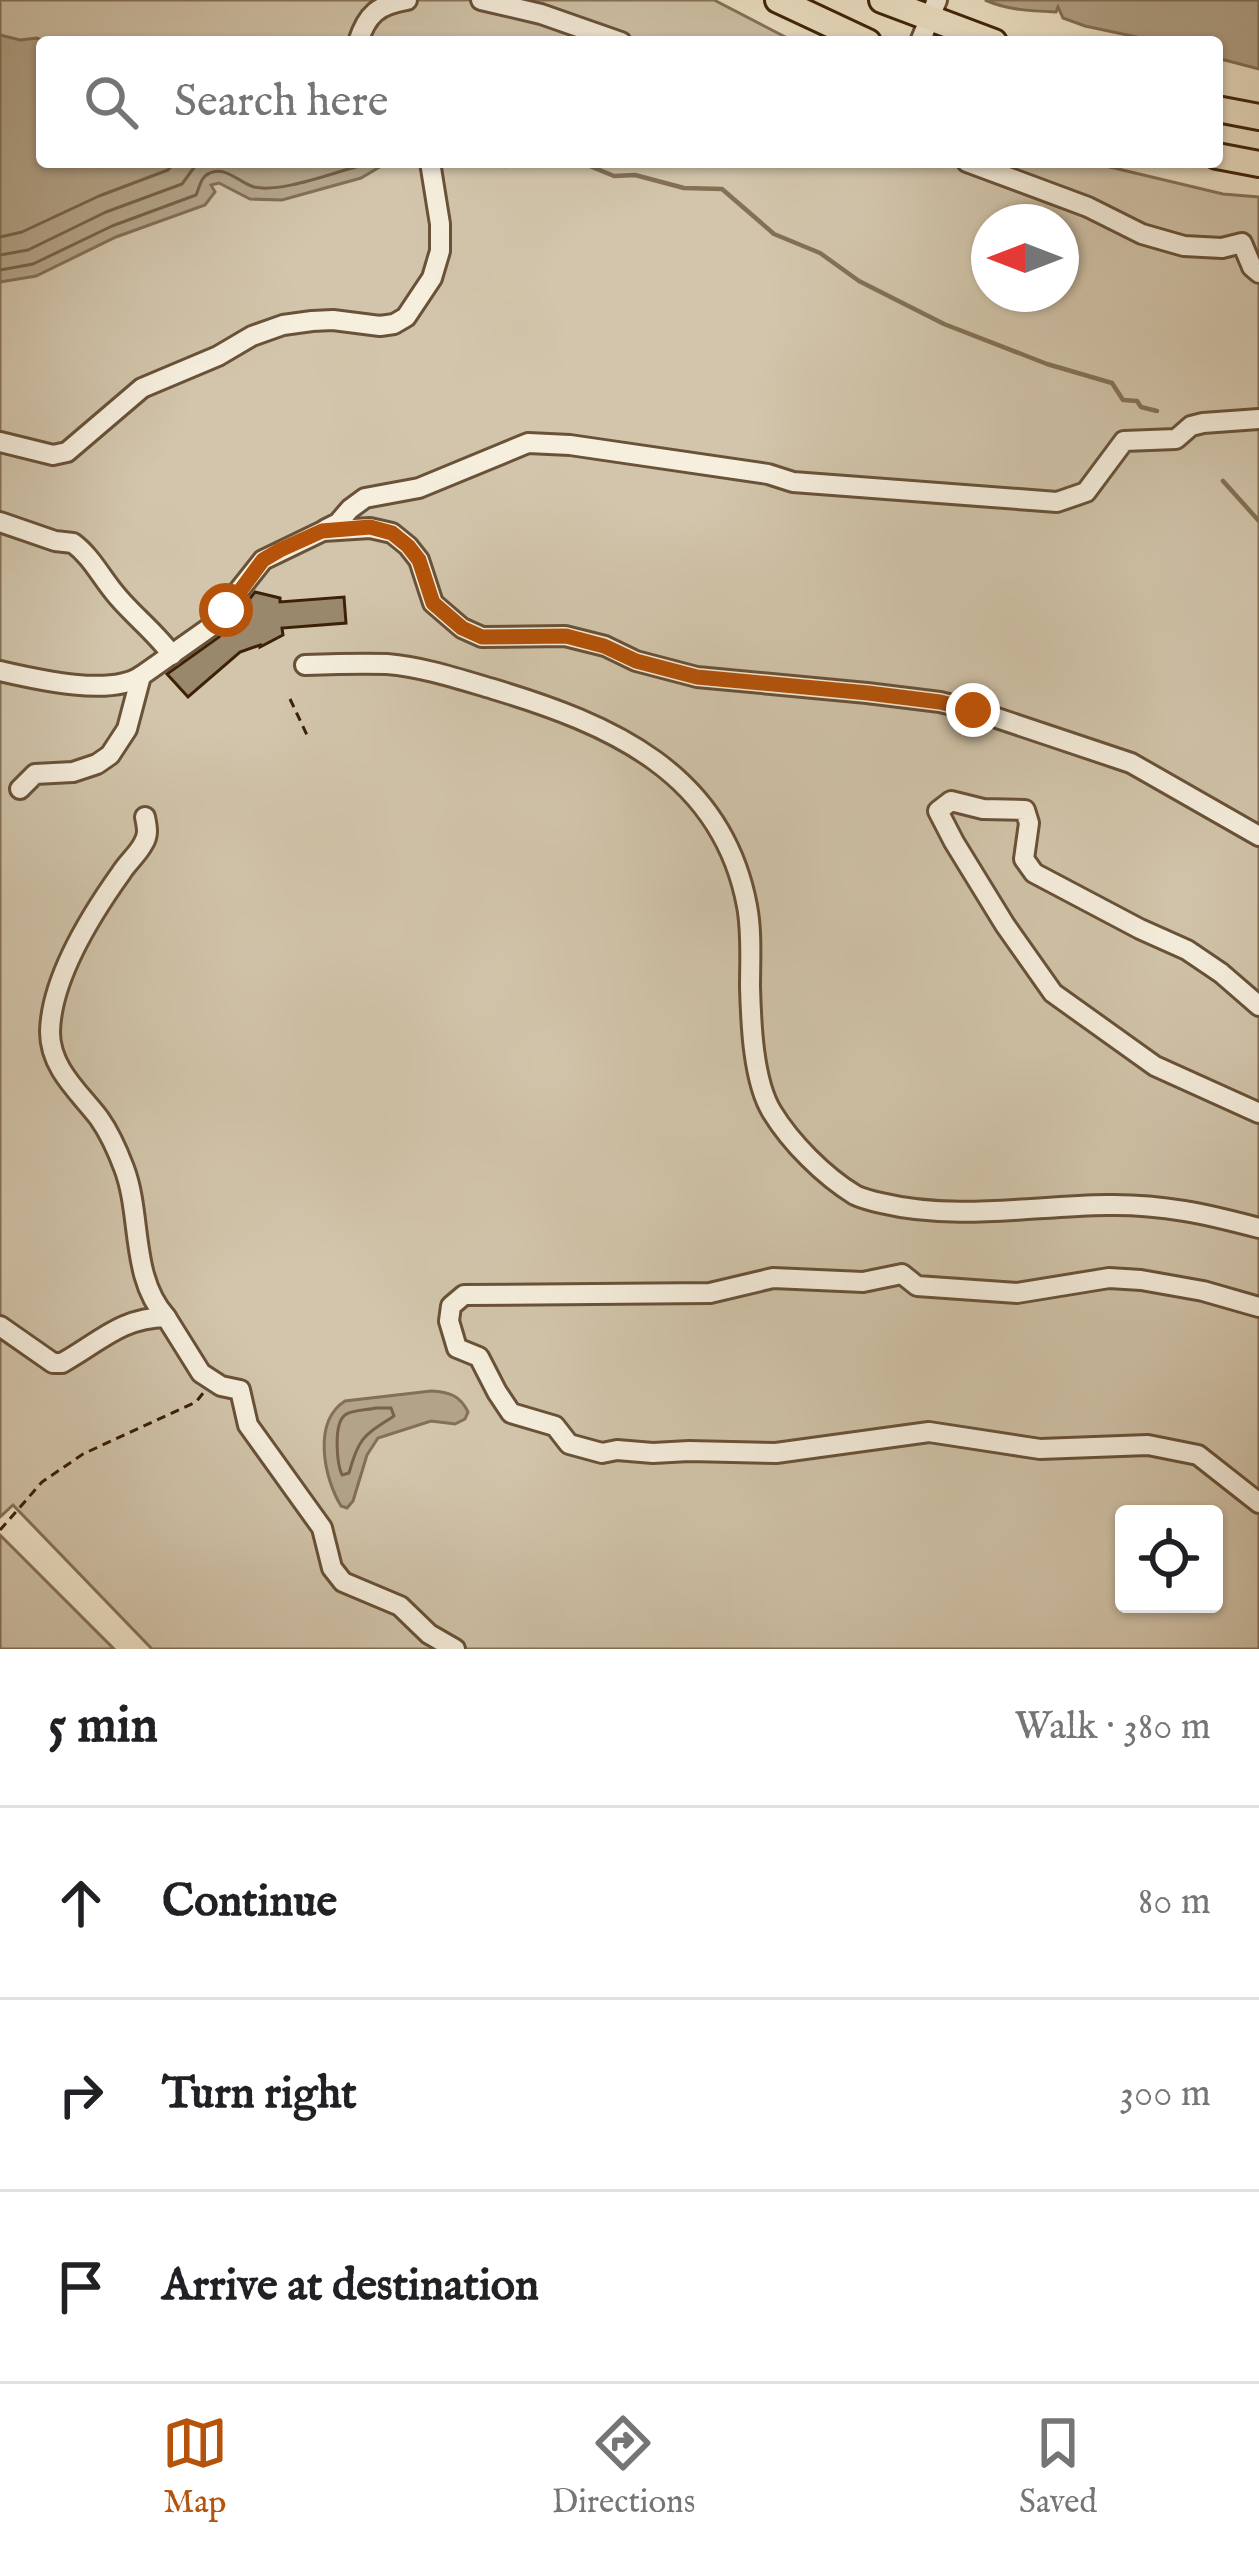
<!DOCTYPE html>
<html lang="en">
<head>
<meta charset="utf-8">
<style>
  :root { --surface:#fff; --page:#f6f6f6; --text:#202124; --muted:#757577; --line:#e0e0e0; --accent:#b45309 }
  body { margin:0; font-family:"IM FELL English",serif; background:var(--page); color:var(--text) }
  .controls { position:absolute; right:36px; bottom:36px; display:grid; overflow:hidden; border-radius:12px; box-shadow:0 3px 9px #0004 }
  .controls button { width:108px; height:108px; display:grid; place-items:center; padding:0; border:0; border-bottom:3px solid var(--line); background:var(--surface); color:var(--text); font:60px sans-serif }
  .compass { position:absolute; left:971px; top:204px; width:108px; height:108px; border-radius:50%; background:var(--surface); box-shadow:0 3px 9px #0004; rotate:270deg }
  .stop { position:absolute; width:36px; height:36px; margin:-27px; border:9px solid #b45309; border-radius:50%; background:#fff }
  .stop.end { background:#b45309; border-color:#fff; box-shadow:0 3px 12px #0008 }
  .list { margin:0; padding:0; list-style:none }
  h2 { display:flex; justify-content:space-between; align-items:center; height:156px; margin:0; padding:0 48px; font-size:51px }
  h2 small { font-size:39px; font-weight:400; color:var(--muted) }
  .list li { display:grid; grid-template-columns:78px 1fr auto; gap:36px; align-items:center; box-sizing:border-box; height:192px; padding:0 48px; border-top:3px solid var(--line) }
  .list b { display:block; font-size:45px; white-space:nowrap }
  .list em { font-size:39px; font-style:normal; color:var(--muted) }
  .icon { flex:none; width:66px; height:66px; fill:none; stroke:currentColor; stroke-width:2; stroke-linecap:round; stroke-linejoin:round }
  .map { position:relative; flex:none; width:1259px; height:1649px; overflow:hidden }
  .search { position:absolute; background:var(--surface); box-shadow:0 3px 9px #0004; left:36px; right:36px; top:36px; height:132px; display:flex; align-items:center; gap:30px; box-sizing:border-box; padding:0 42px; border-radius:12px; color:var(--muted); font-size:45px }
  .sheet { height:732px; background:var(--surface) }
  nav { display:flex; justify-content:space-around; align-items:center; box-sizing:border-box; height:168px; border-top:3px solid var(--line); background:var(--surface); font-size:33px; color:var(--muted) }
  nav a { display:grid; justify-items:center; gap:6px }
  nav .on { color:var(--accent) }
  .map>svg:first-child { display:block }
  .green { fill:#d2c5ab; stroke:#877359; stroke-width:3; fill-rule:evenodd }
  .water { fill:#b3a489; stroke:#837055; stroke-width:3 }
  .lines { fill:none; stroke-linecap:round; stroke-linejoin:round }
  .shore { stroke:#786248; stroke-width:3 }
  .stream { stroke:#837055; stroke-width:4.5 }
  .building { fill:#9a886d; stroke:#3c2107; stroke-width:3 }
  .minor-casing { stroke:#695238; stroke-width:24 }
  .major-casing { stroke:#3c2107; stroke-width:30 }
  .path { stroke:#3c2107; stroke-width:3; stroke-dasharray:9 6; stroke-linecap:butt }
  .minor { stroke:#f6efde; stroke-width:18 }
  .major { stroke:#f1e7cc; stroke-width:24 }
  .route { stroke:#b45309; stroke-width:15 }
</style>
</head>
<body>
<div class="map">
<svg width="1259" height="1649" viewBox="0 0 1259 1649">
  <rect width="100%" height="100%" fill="#f1e7cc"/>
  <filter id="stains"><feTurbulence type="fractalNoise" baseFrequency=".00167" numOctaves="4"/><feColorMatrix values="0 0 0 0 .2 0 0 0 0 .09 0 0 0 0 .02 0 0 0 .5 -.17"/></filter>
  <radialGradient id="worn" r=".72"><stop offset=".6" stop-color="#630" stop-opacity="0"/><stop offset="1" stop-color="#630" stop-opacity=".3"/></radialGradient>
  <g class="green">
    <path d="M 0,0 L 714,0 L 795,42 L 42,42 L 42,162 L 1089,162 L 1223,194 L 1259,197 L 1259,1649 L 152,1649 L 13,1505 L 0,1517 ZM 989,222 L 1061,222 L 1061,294 L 989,294 ZM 1124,1514 L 1214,1514 L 1214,1604 L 1124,1604 Z"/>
    <polygon points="0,1535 114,1649 0,1649"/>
  </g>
  <g class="water">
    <path d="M 985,0 L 1259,0 L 1259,69 L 1217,58 L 1217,42 L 1160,42 L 1085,26 L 1063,18 L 1058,7 L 1056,12 C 1030,11 1008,10 985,0 Z"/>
    <polygon points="0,35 20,40 37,38 46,42 42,42 42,162 388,162 361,178 282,200 250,199 219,183 211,185 215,192 205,205 116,237 36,276 0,282"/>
    <path d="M 431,1391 C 449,1392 460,1395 468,1412 L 465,1419 L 455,1424 L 431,1421 L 378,1438 L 367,1455 L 353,1501 L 347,1508 L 341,1506 C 324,1478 312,1422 345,1401 Z"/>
  </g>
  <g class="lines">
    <g class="shore">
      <polyline points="0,237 22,232 99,196 168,170 174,162"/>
      <polyline points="0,255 28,250 106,212 182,184 198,162"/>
      <path d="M 0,270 L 33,264 L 112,226 L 196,195 C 200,187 200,177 210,173 C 226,166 240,183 254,187 C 280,193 329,174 356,167 L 365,162"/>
      <path d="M 376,1408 L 391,1408 L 394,1416 C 365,1435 359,1436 349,1473 L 342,1475 C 337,1464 333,1424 345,1415 C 351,1410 368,1410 376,1408 Z"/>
    </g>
    <g class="stream">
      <polyline points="501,162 505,166 513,162"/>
      <polyline points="580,162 614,176 635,175 684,188 722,189 774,234 820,253 859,281 944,324 1047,364 1112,383 1123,400 1137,401 1141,407 1157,411"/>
      <polyline points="1223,481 1259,521"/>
    </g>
  </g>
  <polygon class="building" points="255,592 280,598 280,602 344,597 346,623 282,628 283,635 260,647 260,645 240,652 188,697 167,674 219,637"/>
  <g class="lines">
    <g class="minor-casing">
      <g id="minor">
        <polyline points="481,0 541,14 621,42"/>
        <path d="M 358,42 C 367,14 378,5 407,0"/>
        <polyline points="920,42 937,0"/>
        <polyline points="967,162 1088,207 1142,234 1184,246 1222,248 1242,243 1252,267 1259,273"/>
        <polyline points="0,442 53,455 67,452 142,388 218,356 252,336 283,325 312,321 333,320 380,326 394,324 406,317 432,278 440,251 440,224 430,162"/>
        <path d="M 0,522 L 55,541 L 73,543 C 92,557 102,579 118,597 C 135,617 156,633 172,655"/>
        <polyline points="326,529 338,523 350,509 365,498 419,488 528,443 570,445 768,474 793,482 1057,502 1086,492 1124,441 1176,439 1191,426 1203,423 1259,419"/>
        <path d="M 305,665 C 332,664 360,663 387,664 C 423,667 459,679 493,689 C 610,724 722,772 747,906 C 752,932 750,961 750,987 C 751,1023 753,1081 772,1112 C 791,1143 824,1176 855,1195 C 863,1199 872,1201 881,1203 C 956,1221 1031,1206 1107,1205 C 1162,1204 1206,1214 1259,1228"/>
        <path d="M 0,671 C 35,679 110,697 141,676"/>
        <polyline points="20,789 35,774 73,772 97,764 110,755 127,729 141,676 209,628 263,560 323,531 370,528 392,533 408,546 419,560 433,603 462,628 482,637 565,636 605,646 636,661 697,677 867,693 940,702 973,710 1131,763 1259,836"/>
        <path d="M 145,817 C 147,827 149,835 143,844 C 138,854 127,863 121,873 C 91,915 51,978 50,1032 C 50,1068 79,1092 99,1118 C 109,1132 118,1152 124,1168 C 142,1215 130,1277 166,1317"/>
        <polyline points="1259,1006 1221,973 1187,950 1140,929 1034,873 1024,859 1029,823 1025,810 983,809 951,801 938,811 954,842 1005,925 1053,993 1155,1066 1259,1113"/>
        <polyline points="1259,1307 1203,1291 1141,1280 1109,1278 1017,1293 917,1286 902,1274 863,1282 773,1278 710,1293 464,1295 451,1306 449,1321 457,1348 479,1357 497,1392 511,1413 555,1426 569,1444 602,1453 617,1450 653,1453 689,1451 776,1453 929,1432 1040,1449 1148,1445 1198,1455 1259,1503"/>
        <path d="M 0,1326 L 53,1363 L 62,1363 C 100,1342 120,1318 166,1317 L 201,1373 L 221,1386 L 240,1390 L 248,1425 L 322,1528 L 332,1568 L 343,1582 L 400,1606 L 429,1634 L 455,1649"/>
      </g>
    </g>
    <g class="major-casing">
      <g id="major">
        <polyline points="778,0 868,42"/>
        <polyline points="882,0 994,42"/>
        <polyline points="1217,109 1259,117"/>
        <polyline points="1217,156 1259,164"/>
      </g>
    </g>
    <g class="path">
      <polyline points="290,699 307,735"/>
      <polyline points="0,1530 42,1482 83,1454 196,1402 204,1392"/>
    </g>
    <use href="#minor" class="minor"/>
    <use href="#major" class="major"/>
  </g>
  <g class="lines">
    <polyline class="route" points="226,610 263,560 280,550 322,531 370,527 392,533 408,546 419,560 433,603 462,628 482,637 566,636 604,646 636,661 697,677 868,693 940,702 973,710"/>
  </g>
  <rect width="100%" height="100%" filter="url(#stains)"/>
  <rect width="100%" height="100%" fill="url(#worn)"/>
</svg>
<div class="controls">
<button><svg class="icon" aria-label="locate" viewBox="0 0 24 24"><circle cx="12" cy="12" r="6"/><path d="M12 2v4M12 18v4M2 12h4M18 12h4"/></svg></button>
</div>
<svg class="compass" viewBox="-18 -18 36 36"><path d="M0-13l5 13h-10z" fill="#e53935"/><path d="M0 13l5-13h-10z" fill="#757577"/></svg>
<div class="stop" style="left:226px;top:610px"></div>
<div class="stop end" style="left:973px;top:710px"></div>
<div class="search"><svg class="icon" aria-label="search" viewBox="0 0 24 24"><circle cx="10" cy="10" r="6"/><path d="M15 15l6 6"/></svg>Search here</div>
</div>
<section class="sheet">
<h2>5 min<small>Walk · 380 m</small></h2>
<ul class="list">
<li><svg class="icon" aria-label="ahead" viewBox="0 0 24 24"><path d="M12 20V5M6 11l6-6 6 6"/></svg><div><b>Continue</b></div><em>80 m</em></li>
<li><svg class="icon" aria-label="right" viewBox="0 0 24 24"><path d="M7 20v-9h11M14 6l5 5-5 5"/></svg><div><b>Turn right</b></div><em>300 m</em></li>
<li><svg class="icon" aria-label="arrive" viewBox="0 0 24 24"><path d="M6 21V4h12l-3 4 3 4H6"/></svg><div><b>Arrive at destination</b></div></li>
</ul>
</section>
<nav>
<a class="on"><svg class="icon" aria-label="map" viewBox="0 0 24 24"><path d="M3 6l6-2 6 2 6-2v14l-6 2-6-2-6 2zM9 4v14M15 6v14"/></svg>Map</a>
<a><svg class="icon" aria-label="directions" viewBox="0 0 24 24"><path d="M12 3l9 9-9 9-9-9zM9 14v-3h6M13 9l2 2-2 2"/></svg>Directions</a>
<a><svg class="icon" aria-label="saved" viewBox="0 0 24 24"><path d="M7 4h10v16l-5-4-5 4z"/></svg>Saved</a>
</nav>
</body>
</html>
